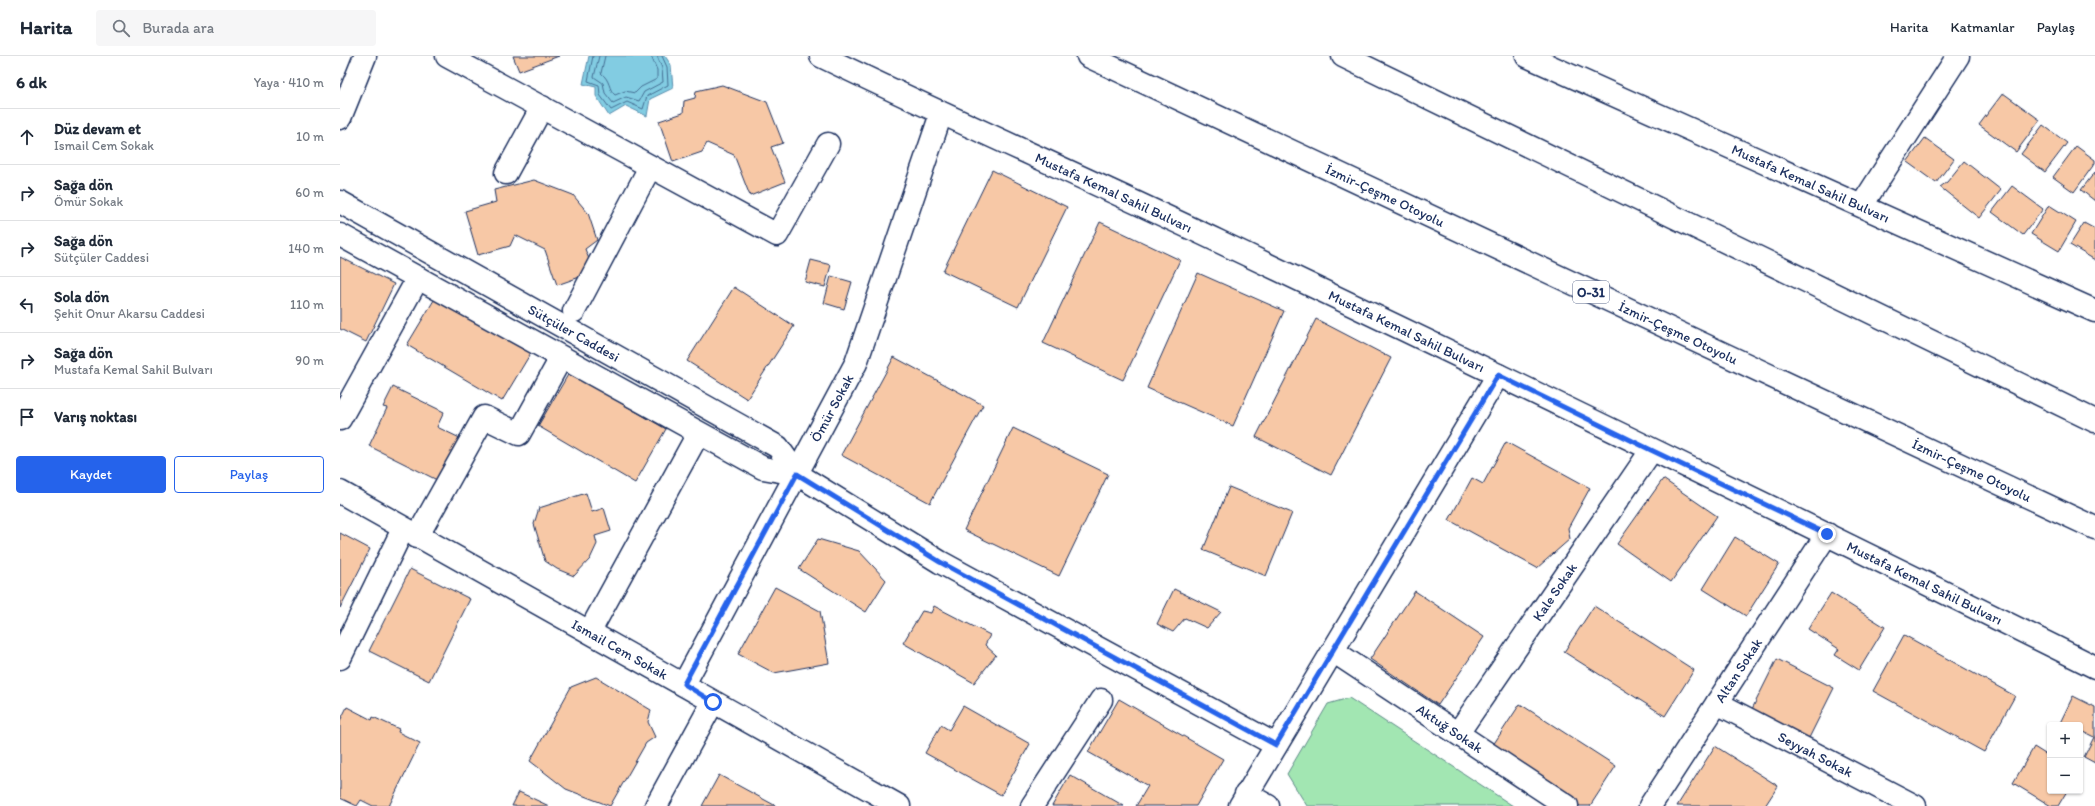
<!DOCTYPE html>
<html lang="tr">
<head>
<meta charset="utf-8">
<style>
  :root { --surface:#fff; --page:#f6f6f7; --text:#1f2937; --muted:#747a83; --line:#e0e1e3; --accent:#2563eb }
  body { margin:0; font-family:Itim,sans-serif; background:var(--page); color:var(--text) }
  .controls { position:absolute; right:12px; bottom:12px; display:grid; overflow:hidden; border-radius:4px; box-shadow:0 1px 3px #0004 }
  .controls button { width:36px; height:36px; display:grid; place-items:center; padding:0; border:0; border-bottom:1px solid var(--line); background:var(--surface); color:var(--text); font:20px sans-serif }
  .stop { position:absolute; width:12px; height:12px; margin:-9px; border:3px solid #2563eb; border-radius:50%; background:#fff }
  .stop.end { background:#2563eb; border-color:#fff; box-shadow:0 1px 4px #0008 }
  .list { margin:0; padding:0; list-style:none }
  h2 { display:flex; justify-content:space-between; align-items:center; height:52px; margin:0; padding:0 16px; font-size:17px }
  h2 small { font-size:13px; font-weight:400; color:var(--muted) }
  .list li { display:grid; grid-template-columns:26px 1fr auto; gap:12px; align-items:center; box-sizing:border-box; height:56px; padding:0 16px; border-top:1px solid var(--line) }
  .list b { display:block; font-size:15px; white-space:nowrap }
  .list p { margin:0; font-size:13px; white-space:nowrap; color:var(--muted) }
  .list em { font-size:13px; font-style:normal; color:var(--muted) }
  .actions { display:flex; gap:8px; padding:12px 16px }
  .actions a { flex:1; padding:9px 0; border:1px solid var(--accent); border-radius:4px; text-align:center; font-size:14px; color:var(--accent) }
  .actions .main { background:var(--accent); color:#fff }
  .icon { flex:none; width:22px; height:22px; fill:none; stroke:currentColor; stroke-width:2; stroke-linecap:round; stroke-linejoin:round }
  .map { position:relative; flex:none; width:1755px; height:750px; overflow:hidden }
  header { display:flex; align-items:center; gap:24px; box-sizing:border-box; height:56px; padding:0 20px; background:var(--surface); border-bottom:1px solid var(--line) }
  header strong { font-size:19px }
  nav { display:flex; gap:22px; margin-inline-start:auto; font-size:14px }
  .search { width:280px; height:36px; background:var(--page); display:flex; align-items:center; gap:10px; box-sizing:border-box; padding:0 14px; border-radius:4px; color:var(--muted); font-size:15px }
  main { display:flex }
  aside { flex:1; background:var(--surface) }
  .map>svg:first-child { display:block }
  .green { fill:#a2e6b2; stroke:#5e8a88 }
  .water { fill:#82cce2; stroke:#598dad }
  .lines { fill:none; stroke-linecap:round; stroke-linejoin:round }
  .shore { stroke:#446e93; stroke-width:1 }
  .building { fill:#f7c8a6; stroke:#1b2f5e }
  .minor-casing { stroke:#1b2f5e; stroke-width:25 }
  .major-casing { stroke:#1b2f5e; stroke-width:25 }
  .highway-casing { stroke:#1b2f5e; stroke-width:25 }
  .minor { stroke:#fff; stroke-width:22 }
  .major { stroke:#fff; stroke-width:22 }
  .highway { stroke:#fff; stroke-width:22 }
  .route { stroke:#2563eb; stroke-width:5 }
  .labels { text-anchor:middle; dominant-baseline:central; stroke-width:3; stroke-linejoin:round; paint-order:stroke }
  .shield { fill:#fff; stroke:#5f6d8e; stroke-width:1 }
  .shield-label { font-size:13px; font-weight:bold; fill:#1b2f5e }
  .street-label { font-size:14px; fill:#1b2f5e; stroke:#fff }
</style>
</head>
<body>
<header>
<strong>Harita</strong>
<div class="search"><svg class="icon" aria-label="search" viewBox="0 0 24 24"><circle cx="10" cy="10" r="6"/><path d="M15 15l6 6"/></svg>Burada ara</div>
<nav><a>Harita</a><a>Katmanlar</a><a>Paylaş</a></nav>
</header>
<main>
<aside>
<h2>6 dk<small>Yaya · 410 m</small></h2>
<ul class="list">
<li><svg class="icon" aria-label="ahead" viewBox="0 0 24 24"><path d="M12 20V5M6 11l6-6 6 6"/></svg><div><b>Düz devam et</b><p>Ismail Cem Sokak</p></div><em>10 m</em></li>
<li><svg class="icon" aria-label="right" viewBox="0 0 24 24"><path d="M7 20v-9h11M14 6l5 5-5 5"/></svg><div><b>Sağa dön</b><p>Ömür Sokak</p></div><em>60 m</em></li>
<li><svg class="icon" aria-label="right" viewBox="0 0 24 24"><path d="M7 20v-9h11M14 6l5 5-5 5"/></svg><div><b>Sağa dön</b><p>Sütçüler Caddesi</p></div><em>140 m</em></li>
<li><svg class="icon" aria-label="left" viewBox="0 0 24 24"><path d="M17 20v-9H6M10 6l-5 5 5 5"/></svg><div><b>Sola dön</b><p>Şehit Onur Akarsu Caddesi</p></div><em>110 m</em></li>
<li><svg class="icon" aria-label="right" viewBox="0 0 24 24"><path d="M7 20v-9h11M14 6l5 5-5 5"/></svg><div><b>Sağa dön</b><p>Mustafa Kemal Sahil Bulvarı</p></div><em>90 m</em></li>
<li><svg class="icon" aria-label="arrive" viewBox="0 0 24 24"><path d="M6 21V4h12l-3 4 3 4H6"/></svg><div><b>Varış noktası</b></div></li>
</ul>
<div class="actions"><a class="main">Kaydet</a><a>Paylaş</a></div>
</aside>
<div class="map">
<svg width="1755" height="750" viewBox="0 0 1755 750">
  <rect width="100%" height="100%" fill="#fff"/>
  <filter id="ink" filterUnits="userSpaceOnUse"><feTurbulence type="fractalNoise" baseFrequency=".025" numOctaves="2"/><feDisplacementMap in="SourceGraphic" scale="8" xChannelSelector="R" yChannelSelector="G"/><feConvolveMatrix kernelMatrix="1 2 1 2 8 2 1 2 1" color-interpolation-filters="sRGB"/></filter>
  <g filter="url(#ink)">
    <polygon class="green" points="1009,642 1173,750 967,750 947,718 988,648"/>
    <polygon class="water" points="249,0 325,0 331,9 333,32 310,43 307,60 286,50 269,60 256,40 256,31 243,28"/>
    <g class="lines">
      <g class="shore">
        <polyline points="253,0 248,25 259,29 260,39 271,54 287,46 303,53 307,40 328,29 327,11 322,0"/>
        <polyline points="259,0 254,21 263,27 265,37 273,47 286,41 299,45 304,36 323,26 322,12 317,0"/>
        <path d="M 265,0 L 261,17 C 271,25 268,33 275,39 L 285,35 L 295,37 L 301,31 L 317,23 L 317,14 L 311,0"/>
      </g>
    </g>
    <g class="building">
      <polygon points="173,0 219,0 179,15"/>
      <polygon points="382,29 427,46 443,87 431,91 445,126 410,140 394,99 367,87 362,96 333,106 319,65 343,57 344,45 355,42 356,35"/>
      <polygon points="1663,37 1700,64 1676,96 1639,69"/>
      <polygon points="1703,69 1727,87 1705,116 1681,98"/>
      <polygon points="1585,82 1614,103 1596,127 1567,106"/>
      <polygon points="1736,90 1755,104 1755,107 1734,136 1713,121"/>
      <polygon points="1624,105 1661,134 1639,162 1600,131 1607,126"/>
      <polygon points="652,114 727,151 678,251 603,215"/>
      <polygon points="1755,116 1755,145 1741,134"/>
      <polygon points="194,124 233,139 248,157 257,184 245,193 254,216 217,229 205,194 175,179 170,190 138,199 125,155 156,146 154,134"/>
      <polygon points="1672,130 1703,153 1683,179 1652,156"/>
      <polygon points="1709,149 1736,166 1719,195 1691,178"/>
      <polygon points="760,166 840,204 783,324 703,287"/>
      <polygon points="1744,167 1755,173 1755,204 1730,189"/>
      <polygon points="0,201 54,228 26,286 0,273"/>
      <polygon points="471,204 491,209 485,231 465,226"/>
      <polygon points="858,217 944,255 893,370 807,332"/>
      <polygon points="491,220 512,226 504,253 484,247"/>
      <polygon points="394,231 454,270 407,343 347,305"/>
      <polygon points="97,239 192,295 162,345 67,289"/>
      <polygon points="976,263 1051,302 991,419 916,381"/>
      <polygon points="554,301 643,349 590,447 501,399"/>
      <polygon points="229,317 326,373 295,427 198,370"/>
      <polygon points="53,331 104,356 97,371 124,384 110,412 104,409 97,424 29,390 47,352 43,351"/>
      <polygon points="673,372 768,418 719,520 624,474"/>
      <polygon points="1166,386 1250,432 1228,472 1230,483 1197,512 1109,464 1132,422 1143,428"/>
      <polygon points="1323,423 1377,460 1331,526 1277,488"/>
      <polygon points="889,431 952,457 926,520 863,494"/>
      <polygon points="246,437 252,456 264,452 271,475 255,480 257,488 250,503 234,520 217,513 205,505 194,468 199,452"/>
      <polygon points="0,477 30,493 0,552"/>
      <polygon points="1395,481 1439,508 1406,560 1363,533"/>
      <polygon points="478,483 519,495 546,524 526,556 459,513"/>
      <polygon points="70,513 130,543 89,625 29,595"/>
      <polygon points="435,531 480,555 489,607 434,617 398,598"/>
      <polygon points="834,533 881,556 867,572 845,562 833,576 817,568"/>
      <polygon points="1075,535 1144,581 1098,649 1030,603"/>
      <polygon points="1491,537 1545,571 1519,614 1495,599 1499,593 1468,573"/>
      <polygon points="594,550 650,579 645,589 656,599 634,627 563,587 582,555 591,557"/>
      <polygon points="1254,550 1354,614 1325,660 1224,596"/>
      <polygon points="1564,579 1675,640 1644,696 1533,635"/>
      <polygon points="1437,603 1494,632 1467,686 1410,657"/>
      <polygon points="256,621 311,654 308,666 315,681 306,687 270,750 226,733 190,705 231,631"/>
      <polygon points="1733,640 1755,651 1755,707 1744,701 1754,681 1740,674 1740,669 1719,669"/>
      <polygon points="779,643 883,703 856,750 796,750 808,730 748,696"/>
      <polygon points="1180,648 1276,710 1250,750 1240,750 1151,692"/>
      <polygon points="623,650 690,688 661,739 585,697 601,669 609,674"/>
      <polygon points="7,651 32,664 33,661 59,673 58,676 80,687 49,750 33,750 21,744 17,750 0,742 0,665"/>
      <polygon points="1375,690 1438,730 1425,750 1337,750"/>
      <polygon points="1694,691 1710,701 1710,735 1727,735 1718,750 1711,750 1673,727"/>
      <polygon points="379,719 436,750 362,750"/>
      <polygon points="730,719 784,750 712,750"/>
      <polygon points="179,736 209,750 172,750"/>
    </g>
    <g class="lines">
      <g class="minor-casing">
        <g id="minor">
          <polyline points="107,0 437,179 488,88"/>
          <path id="s1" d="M 481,0 C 613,64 748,123 880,186 C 1173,325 1465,467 1755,611"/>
          <polyline points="0,62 25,0"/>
          <polyline points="166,117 202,51"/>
          <path id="s2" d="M 0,146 L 438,391 L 457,418"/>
          <polyline points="1522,149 1618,0"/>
          <polyline points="0,179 423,412 457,418 600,506 936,689"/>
          <polyline points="234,255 310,111"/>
          <polyline points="0,363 78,222"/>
          <path id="s3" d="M 0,436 L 559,750"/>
          <polyline points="77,481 144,361 179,378 221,302"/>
          <polyline points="250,575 358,378"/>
          <path id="s4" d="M 993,595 L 1227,750"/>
          <polyline points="0,602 63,473"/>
          <path id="s5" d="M 344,628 L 516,307 L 601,58"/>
          <path id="s6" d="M 1377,647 L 1575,750"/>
          <path id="s7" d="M 1118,677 L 1311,395"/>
          <polyline points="906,738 928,750"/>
          <polyline points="316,750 373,646"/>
          <polyline points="692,750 761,644"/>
          <polyline points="900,750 1158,319"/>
          <path id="s8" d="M 1310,750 L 1487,478"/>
        </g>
      </g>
      <g class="major-casing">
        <g id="major">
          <path id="s9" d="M 1187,0 L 1755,255"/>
        </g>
      </g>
      <g class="highway-casing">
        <g id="highway">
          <path id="s10" d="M 748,0 L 1755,472"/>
          <polyline points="1003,0 1755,365"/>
        </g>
      </g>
      <use href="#minor" class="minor"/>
      <use href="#major" class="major"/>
      <use href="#highway" class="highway"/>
    </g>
  </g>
  <g class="lines" filter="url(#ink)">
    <polyline class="route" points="373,646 344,628 457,418 600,506 936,689 1158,319 1311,394 1487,478"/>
  </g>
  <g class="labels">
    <rect class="shield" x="1233" y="225" width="36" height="22" rx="3"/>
    <g class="shield-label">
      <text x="1251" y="236">O-31</text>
    </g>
    <g class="street-label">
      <text stroke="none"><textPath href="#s9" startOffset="311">Mustafa Kemal Sahil Bulvarı</textPath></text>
      <text stroke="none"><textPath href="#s1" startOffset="323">Mustafa Kemal Sahil Bulvarı</textPath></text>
      <text stroke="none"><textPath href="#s10" startOffset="328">İzmir-Çeşme Otoyolu</textPath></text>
      <text stroke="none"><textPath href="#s1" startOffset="647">Mustafa Kemal Sahil Bulvarı</textPath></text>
      <text stroke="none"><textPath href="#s2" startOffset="268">Sütçüler Caddesi</textPath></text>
      <text stroke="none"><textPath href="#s10" startOffset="652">İzmir-Çeşme Otoyolu</textPath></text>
      <text stroke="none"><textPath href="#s5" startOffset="313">Ömür Sokak</textPath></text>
      <text stroke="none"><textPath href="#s10" startOffset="976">İzmir-Çeşme Otoyolu</textPath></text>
      <text stroke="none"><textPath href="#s1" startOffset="1223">Mustafa Kemal Sahil Bulvarı</textPath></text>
      <text stroke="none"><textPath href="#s7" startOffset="171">Kale Sokak</textPath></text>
      <text stroke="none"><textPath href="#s3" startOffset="321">Ismail Cem Sokak</textPath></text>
      <text stroke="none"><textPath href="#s8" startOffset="162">Altan Sokak</textPath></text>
      <text stroke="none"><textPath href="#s4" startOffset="140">Aktuğ Sokak</textPath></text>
      <text stroke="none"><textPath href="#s6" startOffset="111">Seyyah Sokak</textPath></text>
    </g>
  </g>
</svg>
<div class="controls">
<button>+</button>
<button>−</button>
</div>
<div class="stop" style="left:373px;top:646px"></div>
<div class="stop end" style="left:1487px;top:478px"></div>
</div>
</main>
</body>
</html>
